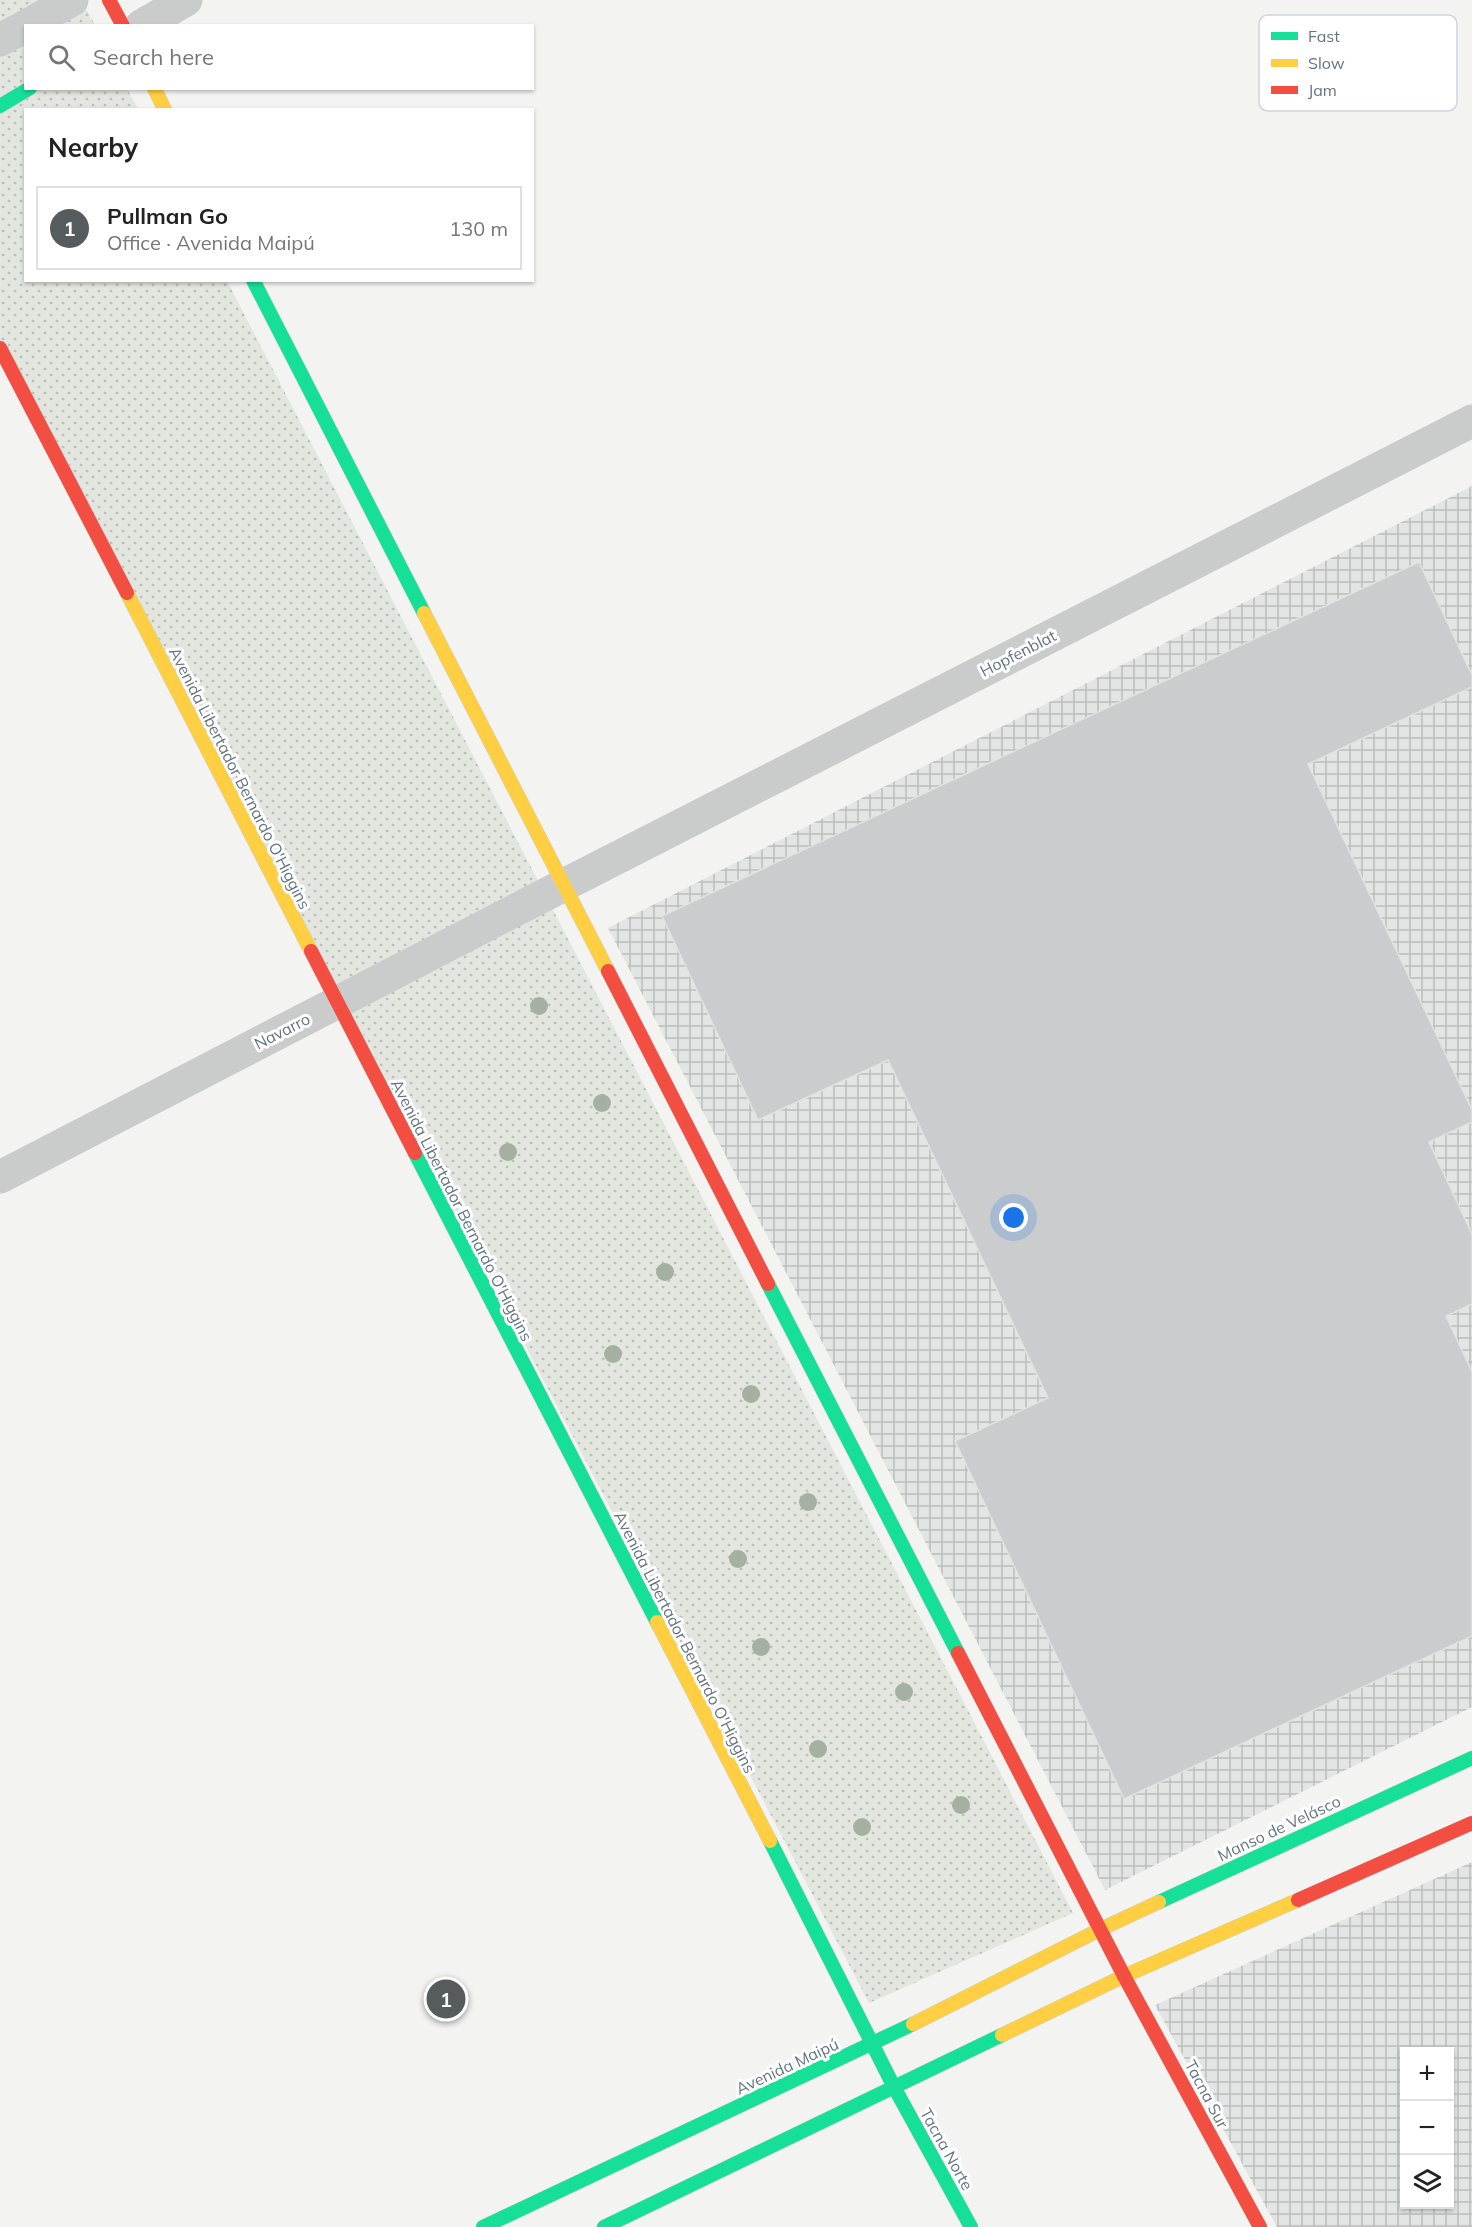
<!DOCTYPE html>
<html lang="en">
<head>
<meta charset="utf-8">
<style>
  :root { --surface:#fff; --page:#f6f6f6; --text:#222; --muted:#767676; --line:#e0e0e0; --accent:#565b5e }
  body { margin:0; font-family:Mulish,sans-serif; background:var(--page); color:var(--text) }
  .controls { position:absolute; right:18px; bottom:18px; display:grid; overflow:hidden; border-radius:0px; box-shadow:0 2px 4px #0004 }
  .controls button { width:54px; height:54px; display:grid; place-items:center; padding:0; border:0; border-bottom:2px solid var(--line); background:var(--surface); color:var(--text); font:30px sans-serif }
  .you { position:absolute; left:1014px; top:1218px; width:21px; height:21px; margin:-15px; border:4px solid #fff; border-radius:50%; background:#1a73e8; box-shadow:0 0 0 9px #1a73e833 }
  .badge { display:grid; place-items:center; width:39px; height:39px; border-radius:50%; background:var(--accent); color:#fff; font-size:20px; font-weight:700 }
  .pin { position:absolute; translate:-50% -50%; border:3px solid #fff; box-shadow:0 2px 6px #0006 }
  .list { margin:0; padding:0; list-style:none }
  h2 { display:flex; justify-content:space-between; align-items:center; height:78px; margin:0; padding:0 24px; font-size:26px }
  h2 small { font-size:20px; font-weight:400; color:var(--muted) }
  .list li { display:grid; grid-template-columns:39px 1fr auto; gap:18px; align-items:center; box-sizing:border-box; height:84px; margin:0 12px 12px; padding:0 12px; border:2px solid var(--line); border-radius:0px }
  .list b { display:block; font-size:22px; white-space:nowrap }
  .list p { margin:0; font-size:20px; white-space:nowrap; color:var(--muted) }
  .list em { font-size:20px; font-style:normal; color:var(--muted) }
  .icon { flex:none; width:33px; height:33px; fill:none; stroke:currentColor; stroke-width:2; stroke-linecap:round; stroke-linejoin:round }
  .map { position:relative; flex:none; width:1472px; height:2227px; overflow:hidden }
  .search { position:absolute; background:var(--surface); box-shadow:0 2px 4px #0004; left:24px; top:24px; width:510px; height:66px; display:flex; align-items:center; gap:15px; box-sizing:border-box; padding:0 21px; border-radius:0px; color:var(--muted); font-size:22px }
  .panel { position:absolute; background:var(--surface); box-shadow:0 2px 4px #0004; left:24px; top:108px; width:510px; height:174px; border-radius:0px }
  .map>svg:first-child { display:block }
  .industrial { fill:url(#industrial-grid); fill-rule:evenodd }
  .grass { fill:url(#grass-dots) }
  .building { fill:#cbcccd; stroke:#e2e2e1; stroke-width:1.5 }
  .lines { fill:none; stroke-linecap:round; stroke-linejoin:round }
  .fast-casing { stroke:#d0d1d2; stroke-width:15 }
  .slow-casing { stroke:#d0d1d2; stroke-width:15 }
  .jam-casing { stroke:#d0d1d2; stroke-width:15 }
  .street { stroke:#cacccc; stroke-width:33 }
  .fast { stroke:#16e098; stroke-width:14 }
  .slow { stroke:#ffcf43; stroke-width:14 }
  .jam { stroke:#f24e42; stroke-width:14 }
  .tree { fill:#a6b0a2 }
  .labels { text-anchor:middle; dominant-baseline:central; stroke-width:6; stroke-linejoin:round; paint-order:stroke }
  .street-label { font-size:16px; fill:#637481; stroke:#fff }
  .key { fill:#fff; stroke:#d0d5d9; stroke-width:1.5 }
  .key-label { font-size:16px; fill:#637481 }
</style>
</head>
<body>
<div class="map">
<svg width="1472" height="2227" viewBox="0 0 1472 2227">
  <defs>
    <pattern id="industrial-grid" width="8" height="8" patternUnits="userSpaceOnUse" patternTransform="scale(1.5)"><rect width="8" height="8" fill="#e3e5e4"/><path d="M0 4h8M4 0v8" fill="none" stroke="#bcbebe"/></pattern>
    <pattern id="grass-dots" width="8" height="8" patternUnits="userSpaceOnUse" patternTransform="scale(1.5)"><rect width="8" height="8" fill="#e2e6df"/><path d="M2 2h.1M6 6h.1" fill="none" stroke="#bbbfba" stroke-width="1.8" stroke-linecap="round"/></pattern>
  </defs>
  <rect width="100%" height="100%" fill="#f3f3f1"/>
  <g class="industrial">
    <polygon points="1472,486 1472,1707 1105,1890 608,928"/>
    <path d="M 1472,1862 L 1472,2227 L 1277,2227 L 1155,2005 ZM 1404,2052 L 1450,2052 L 1450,2204 L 1404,2204 Z"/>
  </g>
  <polygon class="grass" points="0,0 81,0 95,25 26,26 26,88 127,89 138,109 26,110 26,280 227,281 1073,1913 869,2003 0,340"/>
  <polygon class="building" points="1419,562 1472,675 1472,687 1308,764 1472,1110 1472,1122 1429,1142 1472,1234 1472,1304 1446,1316 1472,1372 1472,1636 1124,1799 955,1441 1048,1398 888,1060 758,1120 662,916"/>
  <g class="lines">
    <g class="fast-casing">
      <g id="fast">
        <polyline points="0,106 30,88"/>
        <polyline points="253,280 424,613"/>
        <polyline points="415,1153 657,1622"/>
        <polyline points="768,1284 958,1653"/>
        <polyline points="770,1841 894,2087"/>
        <polyline points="1159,1902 1472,1758"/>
        <polyline points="894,2087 971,2227"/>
        <polyline points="483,2227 913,2024"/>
        <polyline points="604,2227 1002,2035"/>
      </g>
    </g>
    <g class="slow-casing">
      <g id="slow">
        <polyline points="154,88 165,110"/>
        <polyline points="127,593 311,951"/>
        <polyline points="424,613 608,971"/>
        <polyline points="657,1622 770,1841"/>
        <polyline points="913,2024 1101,1929 1159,1902"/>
        <polyline points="1002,2035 1124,1976 1298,1900"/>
      </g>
    </g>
    <g class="jam-casing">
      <g id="jam">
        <polyline points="109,0 123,26"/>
        <polyline points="0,348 127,593"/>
        <polyline points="311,951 415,1153"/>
        <polyline points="608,971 768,1284"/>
        <polyline points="958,1653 1124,1976"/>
        <polyline points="1298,1900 1472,1823"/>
        <polyline points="1124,1976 1260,2227"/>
      </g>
    </g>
    <g class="street">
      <polyline points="26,26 72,0"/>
      <polyline points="141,26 186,0"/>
      <polyline points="0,40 26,26"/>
      <polyline points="0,1177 564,885 1472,421"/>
    </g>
    <use href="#fast" class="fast"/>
    <use href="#slow" class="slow"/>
    <use href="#jam" class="jam"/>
  </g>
  <g class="tree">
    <circle cx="539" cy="1006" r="9"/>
    <circle cx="602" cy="1103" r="9"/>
    <circle cx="508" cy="1152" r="9"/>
    <circle cx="665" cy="1272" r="9"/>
    <circle cx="613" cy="1354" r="9"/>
    <circle cx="751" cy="1394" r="9"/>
    <circle cx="808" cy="1502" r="9"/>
    <circle cx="738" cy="1559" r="9"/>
    <circle cx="761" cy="1647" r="9"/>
    <circle cx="904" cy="1692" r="9"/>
    <circle cx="818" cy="1749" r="9"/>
    <circle cx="961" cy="1805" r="9"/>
    <circle cx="862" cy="1827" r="9"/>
  </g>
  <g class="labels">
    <g class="street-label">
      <text transform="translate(1018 653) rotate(-27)">Hopfenblat</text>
      <text transform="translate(240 778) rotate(63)">Avenida Libertador Bernardo O'Higgins</text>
      <text transform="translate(282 1031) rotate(-27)">Navarro</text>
      <text transform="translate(462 1210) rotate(63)">Avenida Libertador Bernardo O'Higgins</text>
      <text transform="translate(685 1642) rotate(63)">Avenida Libertador Bernardo O'Higgins</text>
      <text transform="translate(1279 1828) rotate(-25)">Manso de Velásco</text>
      <text transform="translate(787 2066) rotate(-25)">Avenida Maipú</text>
      <text transform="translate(1207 2094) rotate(62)">Tacna Sur</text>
      <text transform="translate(947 2149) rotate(61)">Tacna Norte</text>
    </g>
  </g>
  <rect x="1259" y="15" width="198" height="96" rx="9" class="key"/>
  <rect x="1271" y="32" width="27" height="8" fill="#16e098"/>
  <rect x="1271" y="59" width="27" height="8" fill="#ffcf43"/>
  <rect x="1271" y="86" width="27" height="8" fill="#f24e42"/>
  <g class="key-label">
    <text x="1308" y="42">Fast</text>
    <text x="1308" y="69">Slow</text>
    <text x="1308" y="96">Jam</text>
  </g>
</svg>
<div class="controls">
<button>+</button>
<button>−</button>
<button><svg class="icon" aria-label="layers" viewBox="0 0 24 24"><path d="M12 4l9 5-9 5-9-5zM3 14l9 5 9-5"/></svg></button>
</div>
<div class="you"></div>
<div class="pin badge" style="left:446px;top:1999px">1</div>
<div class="search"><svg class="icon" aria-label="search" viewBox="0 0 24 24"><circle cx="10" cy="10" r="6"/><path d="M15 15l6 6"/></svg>Search here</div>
<section class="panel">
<h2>Nearby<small></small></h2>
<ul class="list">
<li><span class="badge">1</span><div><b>Pullman Go</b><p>Office · Avenida Maipú</p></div><em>130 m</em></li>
</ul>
</section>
</div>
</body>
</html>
